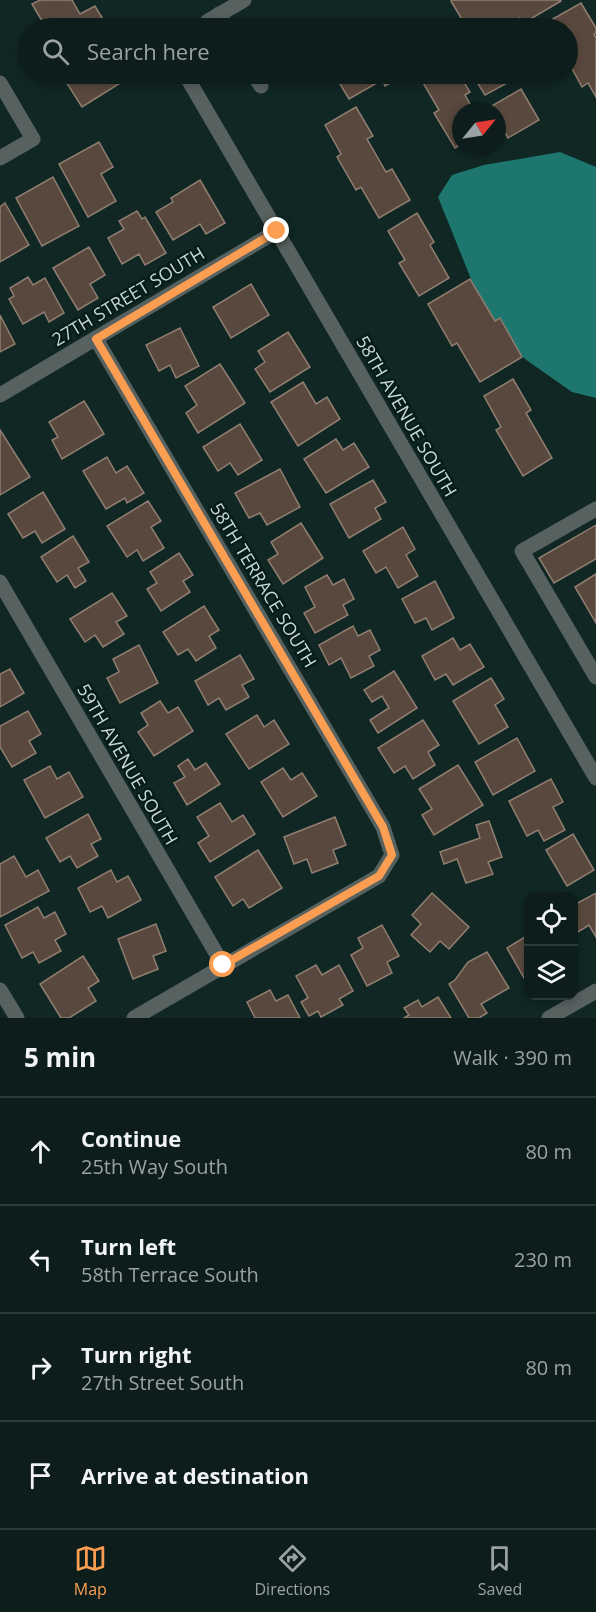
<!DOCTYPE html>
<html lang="en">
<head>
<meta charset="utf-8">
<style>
  :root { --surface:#0c1d1b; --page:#1a2a28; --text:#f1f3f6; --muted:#9aa2a3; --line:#2c3b3a; --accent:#fb9e51 }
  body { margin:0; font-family:"Open Sans",sans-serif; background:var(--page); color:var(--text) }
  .controls { position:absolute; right:18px; bottom:18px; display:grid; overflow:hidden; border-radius:12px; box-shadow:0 3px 9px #0003 }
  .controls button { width:54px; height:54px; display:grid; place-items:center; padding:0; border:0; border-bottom:2px solid var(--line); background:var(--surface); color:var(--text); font:30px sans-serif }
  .compass { position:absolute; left:452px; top:102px; width:54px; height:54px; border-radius:50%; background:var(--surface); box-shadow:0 3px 9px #0003; rotate:60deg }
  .stop { position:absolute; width:18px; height:18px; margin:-14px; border:4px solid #fb9e51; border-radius:50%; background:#fff }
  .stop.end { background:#fb9e51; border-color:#fff; box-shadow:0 2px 6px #0008 }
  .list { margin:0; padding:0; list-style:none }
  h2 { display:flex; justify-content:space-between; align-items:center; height:78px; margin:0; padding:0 24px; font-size:26px }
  h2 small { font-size:20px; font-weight:400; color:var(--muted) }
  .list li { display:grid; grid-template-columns:39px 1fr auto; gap:18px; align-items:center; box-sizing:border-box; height:108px; padding:0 24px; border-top:2px solid var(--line) }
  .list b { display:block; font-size:22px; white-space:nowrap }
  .list p { margin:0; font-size:20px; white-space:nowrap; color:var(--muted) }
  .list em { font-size:20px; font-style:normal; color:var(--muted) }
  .icon { flex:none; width:33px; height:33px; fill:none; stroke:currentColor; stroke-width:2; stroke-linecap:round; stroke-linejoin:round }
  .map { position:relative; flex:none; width:596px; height:1018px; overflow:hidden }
  .search { position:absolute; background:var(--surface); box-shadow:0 3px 9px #0003; left:18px; right:18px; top:18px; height:66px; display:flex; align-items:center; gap:15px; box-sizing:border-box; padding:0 21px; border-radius:33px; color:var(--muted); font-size:22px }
  .sheet { height:510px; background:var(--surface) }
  nav { display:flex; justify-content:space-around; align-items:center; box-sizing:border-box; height:84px; border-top:2px solid var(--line); background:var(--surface); font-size:16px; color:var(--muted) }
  nav a { display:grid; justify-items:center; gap:3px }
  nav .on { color:var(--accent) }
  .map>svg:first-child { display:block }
  .water { fill:#1e776f }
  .building { fill:#59483d; stroke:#907e71; stroke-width:1.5 }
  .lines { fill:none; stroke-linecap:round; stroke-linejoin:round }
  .minor { stroke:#576160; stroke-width:15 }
  .route { stroke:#fb9e51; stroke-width:8 }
  .labels { text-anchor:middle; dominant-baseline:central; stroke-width:5; stroke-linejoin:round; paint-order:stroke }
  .street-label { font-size:18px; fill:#cbd8d6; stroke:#061d1b }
</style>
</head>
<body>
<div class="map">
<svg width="596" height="1018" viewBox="0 0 596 1018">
  <rect width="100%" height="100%" fill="#102724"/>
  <polygon class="water" points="560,152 596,167 596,398 572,392 525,359 488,321 438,197 452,175 484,165"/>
  <g class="building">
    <polygon points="40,0 72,0 80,14 95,6 104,21 91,28 41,28 45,26 32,4"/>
    <polygon points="452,0 560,0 561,1 522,24 519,18 501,28 467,28 451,1"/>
    <polygon points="581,3 596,28 596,33 594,34 596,38 596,97 588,83 582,87 568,61 568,28 556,28 551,20"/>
    <polygon points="61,74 131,74 133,75 82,107"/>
    <polygon points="334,74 406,74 385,86 382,80 349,99"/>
    <polygon points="434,74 459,74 470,92 465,95 474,111 461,111 461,144 455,148 434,113 439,110 422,81"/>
    <polygon points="472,74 513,74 516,78 485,95"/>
    <polygon points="521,89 539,120 508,138 497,119 497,111 492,111 490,107"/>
    <polygon points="356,107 373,136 367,139 386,172 392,169 410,200 379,218 361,187 356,190 337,157 341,154 325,125"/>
    <polygon points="99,142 113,167 101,174 116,201 88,217 59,164"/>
    <polygon points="53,177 79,226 42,246 16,198"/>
    <polygon points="200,180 225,223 206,234 200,224 173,240 156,212 173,202 171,198"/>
    <polygon points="5,203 29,245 0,262 0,207"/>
    <polygon points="137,211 142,219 145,217 166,253 145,265 139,254 122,264 108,238 124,229 119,221"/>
    <polygon points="417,213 434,242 430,245 449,278 419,296 399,263 405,260 388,231"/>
    <polygon points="89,247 105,275 90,284 98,298 78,310 53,268"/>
    <polygon points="28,277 33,285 45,278 64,313 49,322 44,312 23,324 9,299 14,296 10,288"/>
    <polygon points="470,279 495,321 500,318 522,357 480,382 457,343 452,346 428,304"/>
    <polygon points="251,284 269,315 231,338 213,307"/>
    <polygon points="0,315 15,344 0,352"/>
    <polygon points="180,328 199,366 176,378 170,365 159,371 146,345"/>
    <polygon points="288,332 310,367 270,392 255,369 265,362 258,351"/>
    <polygon points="220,364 245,403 198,433 186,413 197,405 185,386"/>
    <polygon points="513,379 531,410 526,413 552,458 523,476 496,430 501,427 484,396"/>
    <polygon points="303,382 316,404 327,397 340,419 298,446 271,402"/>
    <polygon points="84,401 104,434 62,459 52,440 58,437 49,422"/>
    <polygon points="240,424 262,460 238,475 230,463 218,471 203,447"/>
    <polygon points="0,430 30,477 0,495"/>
    <polygon points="336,439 343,450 354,443 369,467 326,493 304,459"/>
    <polygon points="107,457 116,473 127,466 144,493 127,503 125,498 106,509 83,471"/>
    <polygon points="280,469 300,507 267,525 260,513 249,518 235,493"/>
    <polygon points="373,480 386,502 375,508 381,519 349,538 330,504"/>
    <polygon points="43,492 65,529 42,543 35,531 23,538 8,514"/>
    <polygon points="148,501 161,521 151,527 164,548 143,561 137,550 127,557 107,526"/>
    <polygon points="301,523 323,558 283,584 268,560 278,554 271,542"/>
    <polygon points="596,525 596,559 554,583 539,558"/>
    <polygon points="403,527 415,549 406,555 418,576 398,588 386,567 376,573 363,551"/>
    <polygon points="73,536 89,562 78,568 86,581 75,588 67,575 57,582 41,557"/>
    <polygon points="179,553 193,575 183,581 190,592 161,611 147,589 157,583 150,572"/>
    <polygon points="596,574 596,623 575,587"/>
    <polygon points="327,575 333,585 344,579 354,599 343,605 348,615 315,633 304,613 315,607 305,587"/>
    <polygon points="435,581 454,618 432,630 426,618 415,623 402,599"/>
    <polygon points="112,593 127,616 116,622 124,634 103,647 95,635 85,642 70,619"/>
    <polygon points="204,606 219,630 209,636 216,648 196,661 188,649 178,655 163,632"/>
    <polygon points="353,626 358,636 370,630 380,650 369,656 374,666 351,678 341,658 329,665 319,645"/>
    <polygon points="453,638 460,650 470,644 484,667 453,685 446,674 435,680 422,656"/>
    <polygon points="139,645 158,683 120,703 107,678 119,672 113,659"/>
    <polygon points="240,655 254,679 242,685 249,697 226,710 219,698 208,705 195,681"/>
    <polygon points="10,669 24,693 0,707 0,674"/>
    <polygon points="394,671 417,708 378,733 370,720 389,708 382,696 372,702 364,690"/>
    <polygon points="491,678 504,699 495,705 508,727 479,744 453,701"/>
    <polygon points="160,701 168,713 178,707 193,731 154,756 138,732 148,725 141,713"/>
    <polygon points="28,711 41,734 29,741 36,753 12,767 0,747 0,726"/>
    <polygon points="257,715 264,727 274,720 289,744 249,769 226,734"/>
    <polygon points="423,720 439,745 428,752 435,765 413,779 405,766 394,773 378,748"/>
    <polygon points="517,738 535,771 493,795 475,762"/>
    <polygon points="188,759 195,770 206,763 220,784 187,805 174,783 185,777 178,766"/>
    <polygon points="458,765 483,805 434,835 422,815 432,809 419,789"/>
    <polygon points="50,766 57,779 69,772 83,797 45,818 24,780"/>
    <polygon points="283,768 291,780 302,773 317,796 283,817 261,782"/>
    <polygon points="551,779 563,802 553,807 565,830 544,841 538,830 527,836 509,801"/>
    <polygon points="220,803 232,822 243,815 255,834 210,862 198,843 209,836 197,817"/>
    <polygon points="88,814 101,839 91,844 98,856 77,868 70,856 60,862 46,838"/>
    <polygon points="335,817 346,845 333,850 338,863 312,873 307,859 294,864 284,837"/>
    <polygon points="489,821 502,857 488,862 493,874 466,883 457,859 444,864 440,852 480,838 476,825"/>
    <polygon points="573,834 594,870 567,886 546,850"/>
    <polygon points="258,850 282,888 249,908 243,899 233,906 215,877"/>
    <polygon points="14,856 26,877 38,870 49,891 0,917 0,864"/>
    <polygon points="111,870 117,882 128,876 141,900 108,918 102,906 90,912 78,888"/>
    <polygon points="432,893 469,927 449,949 440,941 430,952 411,935 421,924 412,915"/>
    <polygon points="596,893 596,937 589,925 578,932 574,924 574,905"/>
    <polygon points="38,907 44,918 55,912 66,934 55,940 61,951 39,963 33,952 22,958 5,925"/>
    <polygon points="156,924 166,951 153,956 158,969 133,979 118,939"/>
    <polygon points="382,925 399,956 387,962 392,973 367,986 351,955 363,948 358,938"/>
    <polygon points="528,935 528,985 507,948"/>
    <polygon points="487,952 509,988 481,1004 487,1013 479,1018 469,1018 449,984 455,980 468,962"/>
    <polygon points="83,956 99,981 88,988 96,1001 69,1018 61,1018 40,984"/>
    <polygon points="316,965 322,975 339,965 353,991 339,999 343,1005 321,1017 318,1011 309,1016 301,1002 308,998 296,976"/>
    <polygon points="270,990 276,1001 288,995 300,1018 255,1018 247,1002"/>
    <polygon points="438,997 451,1018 404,1018 409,1015 404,1008 418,1000 422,1007"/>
  </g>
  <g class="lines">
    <g class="minor">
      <polyline points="219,14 227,28"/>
      <polyline points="201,28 208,21 244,0"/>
      <polyline points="185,74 596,778"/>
      <polyline points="253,74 261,86"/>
      <polyline points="0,83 33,139 0,158"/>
      <polyline points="96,339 383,827 392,855 379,876 134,1018"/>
      <polyline points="0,395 277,231"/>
      <polyline points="596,509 522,551 596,677"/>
      <polyline points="0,582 223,965"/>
      <polyline points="0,990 17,1018"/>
      <polyline points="549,1018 596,991"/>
    </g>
  </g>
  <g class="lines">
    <polyline class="route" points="223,965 379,876 392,855 383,827 96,339 277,231"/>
  </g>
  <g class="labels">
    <g class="street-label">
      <text transform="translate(128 296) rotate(-31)">27TH STREET SOUTH</text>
      <text transform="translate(407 416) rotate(60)">58TH AVENUE SOUTH</text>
      <text transform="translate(264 585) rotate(59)">58TH TERRACE SOUTH</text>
      <text transform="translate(128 764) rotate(60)">59TH AVENUE SOUTH</text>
    </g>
  </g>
</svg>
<div class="controls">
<button><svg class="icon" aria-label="locate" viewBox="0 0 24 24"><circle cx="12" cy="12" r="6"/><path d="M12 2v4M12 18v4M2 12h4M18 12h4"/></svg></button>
<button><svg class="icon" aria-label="layers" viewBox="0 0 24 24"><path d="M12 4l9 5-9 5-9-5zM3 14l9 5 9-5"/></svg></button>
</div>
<svg class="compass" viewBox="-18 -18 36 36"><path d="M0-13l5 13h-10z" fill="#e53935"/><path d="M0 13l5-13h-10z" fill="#9aa2a3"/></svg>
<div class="stop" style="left:223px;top:965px"></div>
<div class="stop end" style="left:277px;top:231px"></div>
<div class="search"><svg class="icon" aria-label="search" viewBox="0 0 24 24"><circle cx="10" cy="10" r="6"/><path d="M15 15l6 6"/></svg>Search here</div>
</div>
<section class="sheet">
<h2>5 min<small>Walk · 390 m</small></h2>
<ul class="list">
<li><svg class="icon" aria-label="ahead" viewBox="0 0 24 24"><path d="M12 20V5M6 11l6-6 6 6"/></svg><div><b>Continue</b><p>25th Way South</p></div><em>80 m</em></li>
<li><svg class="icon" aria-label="left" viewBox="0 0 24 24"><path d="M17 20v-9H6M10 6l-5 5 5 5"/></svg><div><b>Turn left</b><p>58th Terrace South</p></div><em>230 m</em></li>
<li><svg class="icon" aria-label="right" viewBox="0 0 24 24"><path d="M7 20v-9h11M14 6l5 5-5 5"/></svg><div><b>Turn right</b><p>27th Street South</p></div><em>80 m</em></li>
<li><svg class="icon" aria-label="arrive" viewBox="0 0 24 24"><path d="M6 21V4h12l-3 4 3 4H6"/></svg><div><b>Arrive at destination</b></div></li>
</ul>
</section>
<nav>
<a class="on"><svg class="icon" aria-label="map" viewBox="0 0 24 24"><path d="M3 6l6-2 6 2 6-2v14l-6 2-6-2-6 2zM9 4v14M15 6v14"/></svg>Map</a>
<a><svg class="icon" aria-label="directions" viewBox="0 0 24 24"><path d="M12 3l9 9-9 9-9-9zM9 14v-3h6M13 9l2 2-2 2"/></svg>Directions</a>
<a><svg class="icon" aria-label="saved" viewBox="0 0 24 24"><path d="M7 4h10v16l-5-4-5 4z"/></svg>Saved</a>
</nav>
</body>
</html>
